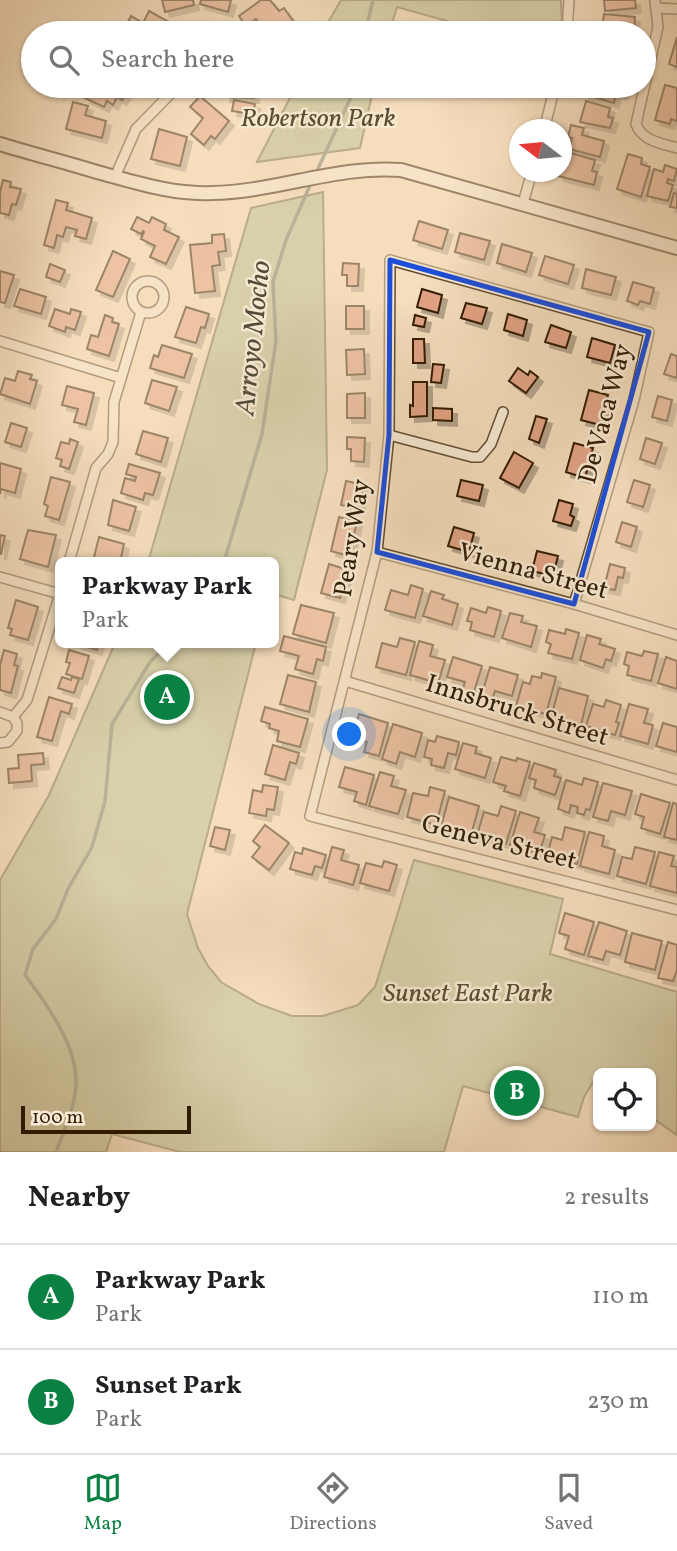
<!DOCTYPE html>
<html lang="en">
<head>
<meta charset="utf-8">
<style>
  :root { --surface:#fff; --page:#f2f2f2; --text:#202124; --muted:#757577; --line:#e0e0e0; --accent:#0b8043 }
  body { margin:0; font-family:Vollkorn,serif; background:var(--page); color:var(--text) }
  .controls { position:absolute; right:21px; bottom:21px; display:grid; overflow:hidden; border-radius:10px; box-shadow:0 2px 5px #0004 }
  .controls button { width:63px; height:63px; display:grid; place-items:center; padding:0; border:0; border-bottom:2px solid var(--line); background:var(--surface); color:var(--text); font:35px sans-serif }
  .compass { position:absolute; left:509px; top:119px; width:63px; height:63px; border-radius:50%; background:var(--surface); box-shadow:0 2px 5px #0004; rotate:286deg }
  .scale { position:absolute; left:21px; bottom:18px; width:170px; box-sizing:border-box; padding-left:7px; border:4px solid #311c03; border-top:0; font-size:19px; line-height:24px; white-space:nowrap; color:#311c03; -webkit-text-stroke:5px #f8ead4; paint-order:stroke }
  .you { position:absolute; left:350px; top:735px; width:24px; height:24px; margin:-18px; border:5px solid #fff; border-radius:50%; background:#1a73e8; box-shadow:0 0 0 10px #1a73e833 }
  .badge { display:grid; place-items:center; width:46px; height:46px; border-radius:50%; background:var(--accent); color:#fff; font-size:23px; font-weight:700 }
  .pin { position:absolute; translate:-50% -50%; border:4px solid #fff; box-shadow:0 2px 7px #0006 }
  .popup { position:absolute; left:55px; top:557px; width:224px; height:91px; box-sizing:border-box; display:grid; place-content:center; border-radius:10px; background:var(--surface); filter:drop-shadow(0 2px 5px #0005); font-size:23px; white-space:nowrap; color:var(--muted) }
  .popup b { font-size:26px; color:var(--text) }
  .popup::after { content:''; position:absolute; left:50%; top:100%; margin-left:-14px; border:14px solid transparent; border-top-color:var(--surface) }
  .list { margin:0; padding:0; list-style:none }
  h2 { display:flex; justify-content:space-between; align-items:center; height:91px; margin:0; padding:0 28px; font-size:30px }
  h2 small { font-size:23px; font-weight:400; color:var(--muted) }
  .list li { display:grid; grid-template-columns:46px 1fr auto; gap:21px; align-items:center; box-sizing:border-box; height:105px; padding:0 28px; border-top:2px solid var(--line) }
  .list b { display:block; font-size:26px; white-space:nowrap }
  .list p { margin:0; font-size:23px; white-space:nowrap; color:var(--muted) }
  .list em { font-size:23px; font-style:normal; color:var(--muted) }
  .icon { flex:none; width:38px; height:38px; fill:none; stroke:currentColor; stroke-width:2; stroke-linecap:round; stroke-linejoin:round }
  .map { position:relative; flex:none; width:677px; height:1152px; overflow:hidden }
  .search { position:absolute; background:var(--surface); box-shadow:0 2px 5px #0004; left:21px; right:21px; top:21px; height:77px; display:flex; align-items:center; gap:18px; box-sizing:border-box; padding:0 24px; border-radius:38px; color:var(--muted); font-size:26px }
  .sheet { height:301px; background:var(--surface) }
  nav { display:flex; justify-content:space-around; align-items:center; box-sizing:border-box; height:98px; border-top:2px solid var(--line); background:var(--surface); font-size:19px; color:var(--muted) }
  nav a { display:grid; justify-items:center; gap:4px }
  nav .on { color:var(--accent) }
  .map>svg:first-child { display:block }
  .green { fill:#b6c295; stroke:#746f4c; stroke-width:2 }
  .lines { fill:none; stroke-linecap:round; stroke-linejoin:round }
  .stream { stroke:#717c6d; stroke-width:3.5 }
  .building { fill:#e2a385; stroke:#311c03; stroke-width:2; filter:url(#shadow) }
  .street-casing { stroke:#624c32; stroke-width:12 }
  .secondary-casing { stroke:#311c03; stroke-width:16 }
  .street { stroke:#f8ead4; stroke-width:9 }
  .secondary { stroke:#f8ead4; stroke-width:12 }
  .marked { fill:none; stroke:#1d4ed8; stroke-width:5; stroke-linejoin:round }
  .labels { text-anchor:middle; dominant-baseline:central; stroke-width:5; stroke-linejoin:round; paint-order:stroke }
  .park-label { font-size:26px; font-style:italic; fill:#594e2f; stroke:#f8ead4 }
  .street-label { font-size:26px; fill:#311c03; stroke:#f8ead4 }
  .water-label { font-size:28px; font-style:italic; fill:#514c38; stroke:#f8ead4 }
</style>
</head>
<body>
<div class="map">
<svg width="677" height="1152" viewBox="0 0 677 1152">
  <defs>
    <filter id="shadow"><feDropShadow dx="5" dy="5" stdDeviation="0" flood-color="#0004"/></filter>
  </defs>
  <rect width="100%" height="100%" fill="#f5debd"/>
  <filter id="stains"><feTurbulence type="fractalNoise" baseFrequency=".00286" numOctaves="4"/><feColorMatrix values="0 0 0 0 .2 0 0 0 0 .09 0 0 0 0 .02 0 0 0 .5 -.17"/></filter>
  <radialGradient id="worn" r=".72"><stop offset=".6" stop-color="#630" stop-opacity="0"/><stop offset="1" stop-color="#630" stop-opacity=".3"/></radialGradient>
  <g class="green">
    <polygon points="341,0 561,0 562,31 562,33 490,33 397,7 389,33 322,33"/>
    <polygon points="296,86 374,86 360,148 257,162"/>
    <polygon points="323,192 327,470 294,600 274,594 274,562 148,562 251,208"/>
    <polygon points="115,643 256,643 187,914 198,948 208,966 221,982 259,1004 292,1016 323,1016 358,1005 375,987 414,860 563,899 550,954 677,992 677,1135 651,1117 651,1073 598,1073 598,1081 595,1079 584,1097 578,1117 463,1086 444,1152 180,1152 112,1134 106,1152 0,1152 0,880 49,795"/>
  </g>
  <g class="lines">
    <g class="stream">
      <polyline points="365,33 373,0"/>
      <polyline points="316,173 356,86"/>
      <polyline points="224,562 262,434 276,341 273,282 286,240 311,183"/>
      <path d="M 56,1152 C 63,1133 72,1114 75,1094 C 83,1053 48,1006 25,975 L 33,949 L 56,919 L 68,889 L 92,847 L 105,801 L 112,724 L 150,662 L 169,643"/>
    </g>
  </g>
  <g class="building">
    <polygon points="162,0 193,0 194,5 165,12"/>
    <polygon points="201,0 231,0 228,12 200,4"/>
    <polygon points="261,0 270,0 279,11 284,8 293,21 277,33 267,33 256,19 246,26 239,16"/>
    <polygon points="604,0 635,0 636,8 605,11"/>
    <polygon points="149,11 169,22 164,30 167,33 123,31 131,16 143,23"/>
    <polygon points="604,14 635,17 634,33 611,31 611,33 597,33 598,27 602,27"/>
    <polygon points="677,37 677,67 669,64"/>
    <polygon points="665,85 677,88 677,121 671,119 670,124 655,120"/>
    <polygon points="92,86 127,86 129,87 122,100 117,97 113,105 107,101 104,107 85,98"/>
    <polygon points="226,86 254,86 254,98 225,97"/>
    <polygon points="587,86 624,86 622,94 616,93 614,103 584,94"/>
    <polygon points="200,96 229,121 215,139 211,136 204,145 191,134 203,118 190,107"/>
    <polygon points="234,100 255,104 252,120 244,119 245,113 232,111"/>
    <polygon points="586,101 610,108 608,117 613,118 610,128 580,122"/>
    <polygon points="73,102 88,106 85,115 106,121 102,138 66,129"/>
    <polygon points="571,125 584,128 582,135 604,141 600,157 569,149 572,138 568,137"/>
    <polygon points="159,129 187,137 180,166 151,159"/>
    <polygon points="564,151 595,160 592,171 597,172 594,185 558,176 559,172 562,172"/>
    <polygon points="628,154 642,158 641,164 650,167 641,197 617,189"/>
    <polygon points="665,165 677,169 674,181 668,179 667,183 673,185 668,201 647,196 654,169 663,172"/>
    <polygon points="3,180 11,182 10,187 21,189 16,205 12,204 9,215 0,213 0,192"/>
    <polygon points="674,193 677,194 677,208 670,207"/>
    <polygon points="56,200 68,203 66,210 92,218 86,239 75,236 77,230 66,227 63,237 57,235 54,248 44,245"/>
    <polygon points="137,217 149,223 152,217 166,224 164,230 179,237 166,264 150,257 155,246 141,239 144,232 143,231 141,234 131,229"/>
    <polygon points="419,221 448,230 442,249 413,240"/>
    <polygon points="460,233 490,241 484,260 455,252"/>
    <polygon points="224,234 226,251 218,252 220,265 212,266 215,291 195,293 190,245 212,243 212,235"/>
    <polygon points="502,244 532,253 526,272 497,263"/>
    <polygon points="113,251 130,259 113,297 96,290"/>
    <polygon points="545,256 574,265 568,284 539,275"/>
    <polygon points="343,263 359,264 358,286 347,286 347,275 342,275"/>
    <polygon points="50,264 65,270 60,282 46,277"/>
    <polygon points="586,269 616,277 611,295 582,288"/>
    <polygon points="0,271 14,275 5,303 0,302"/>
    <polygon points="633,282 654,288 650,304 640,301 638,305 627,301"/>
    <polygon points="20,289 46,297 41,314 14,306"/>
    <polygon points="422,289 442,295 438,313 417,307"/>
    <polygon points="466,303 487,308 482,324 461,318"/>
    <rect x="346" y="306" width="18" height="23"/>
    <polygon points="186,307 209,314 205,328 201,327 196,343 175,337"/>
    <polygon points="55,309 70,314 71,309 81,312 75,330 66,327 65,332 49,326"/>
    <polygon points="508,314 527,320 523,336 504,330"/>
    <polygon points="105,315 113,318 112,322 119,324 109,356 87,349 91,335 98,337"/>
    <polygon points="415,315 426,318 424,327 413,325"/>
    <polygon points="551,325 571,332 566,348 545,342"/>
    <polygon points="592,338 615,345 610,363 587,357"/>
    <polygon points="413,339 424,339 425,363 413,363"/>
    <polygon points="162,345 192,354 184,378 150,368 154,355 158,357"/>
    <polygon points="364,349 365,374 347,375 346,350"/>
    <polygon points="671,354 677,356 677,378 664,374"/>
    <polygon points="433,364 444,365 441,383 431,382"/>
    <polygon points="518,368 528,375 530,371 538,377 526,393 509,381"/>
    <polygon points="18,371 32,375 30,379 37,381 30,404 0,394 5,378 15,381"/>
    <polygon points="152,380 177,387 169,411 145,403"/>
    <polygon points="413,382 427,382 427,416 410,417 410,405 413,406"/>
    <polygon points="67,386 94,393 86,425 74,422 78,409 62,405"/>
    <polygon points="589,390 608,395 600,425 581,420"/>
    <polygon points="365,393 365,418 347,418 347,394"/>
    <polygon points="658,396 672,400 667,421 652,417"/>
    <polygon points="433,408 452,409 452,421 433,420"/>
    <polygon points="536,416 547,419 539,443 529,439"/>
    <polygon points="11,423 27,428 21,447 5,442"/>
    <polygon points="143,431 168,438 161,462 136,454"/>
    <polygon points="347,437 365,438 364,462 351,461 351,449 347,449"/>
    <polygon points="646,438 662,443 655,464 640,459"/>
    <polygon points="70,439 78,442 69,469 60,466 62,460 56,458 61,442 69,444"/>
    <polygon points="574,443 593,448 585,478 566,472"/>
    <polygon points="514,452 533,463 519,488 500,478"/>
    <polygon points="0,463 21,469 15,493 1,489 0,494"/>
    <polygon points="129,464 160,473 153,495 145,493 143,500 121,493 125,478 135,481 136,477 126,474"/>
    <polygon points="51,477 70,482 59,520 45,516 48,506 44,504"/>
    <polygon points="461,480 483,485 479,501 457,496"/>
    <polygon points="634,480 650,485 643,507 627,502"/>
    <polygon points="346,481 364,485 359,509 341,505"/>
    <polygon points="113,500 136,507 129,531 108,525"/>
    <polygon points="559,500 573,504 570,515 574,517 571,526 553,521"/>
    <polygon points="339,517 357,522 349,556 331,551"/>
    <polygon points="622,522 637,527 631,547 616,542"/>
    <polygon points="454,527 474,533 469,552 448,546"/>
    <polygon points="28,530 56,535 48,567 20,559"/>
    <polygon points="0,535 5,536 1,554 0,554"/>
    <polygon points="99,537 124,544 120,562 93,561"/>
    <polygon points="537,551 558,556 553,576 532,571"/>
    <polygon points="329,564 348,570 340,598 321,593"/>
    <polygon points="610,564 625,568 623,578 618,577 615,590 604,588"/>
    <polygon points="411,585 423,589 415,618 385,610 391,590 408,595"/>
    <polygon points="431,591 444,595 442,599 458,604 452,625 423,616"/>
    <polygon points="16,600 38,607 28,640 10,635 12,629 8,628"/>
    <polygon points="301,605 334,613 326,643 293,634"/>
    <polygon points="488,607 501,611 494,637 470,630 472,622 467,621 471,608 486,613"/>
    <polygon points="510,613 523,616 521,622 537,626 531,647 502,638"/>
    <polygon points="566,629 579,633 572,659 548,653 551,644 546,642 549,630 565,634"/>
    <polygon points="587,635 601,639 599,644 615,649 611,661 606,659 603,668 580,660"/>
    <polygon points="284,636 326,647 323,661 317,659 313,674 295,669 299,656 280,651"/>
    <polygon points="400,638 415,642 406,675 376,667 382,643 397,647"/>
    <polygon points="419,641 433,645 430,656 445,660 438,683 410,675"/>
    <polygon points="75,643 99,643 97,650"/>
    <polygon points="4,650 17,654 14,665 18,666 11,693 0,690 0,665"/>
    <polygon points="69,650 89,656 82,679 66,674 70,663 66,662"/>
    <polygon points="644,651 658,654 651,681 627,675 629,666 624,664 627,652 642,656"/>
    <polygon points="453,657 482,666 473,695 462,692 465,682 447,677"/>
    <polygon points="666,657 677,661 677,689 658,683"/>
    <polygon points="490,667 518,675 512,696 495,691 492,700 481,697"/>
    <polygon points="542,673 556,677 546,714 516,706 523,682 530,684 532,676 541,678"/>
    <polygon points="288,675 316,682 309,712 280,704"/>
    <polygon points="62,677 71,680 72,677 79,679 74,693 58,688"/>
    <polygon points="559,688 588,696 581,725 551,717"/>
    <polygon points="49,697 72,704 69,714 61,711 52,741 37,737"/>
    <polygon points="606,700 621,705 616,722 619,723 615,735 586,726 593,704 604,707"/>
    <polygon points="629,704 648,709 644,723 653,725 648,744 620,736"/>
    <polygon points="265,707 308,719 300,747 277,741 279,731 269,728 270,724 261,721"/>
    <polygon points="359,714 388,723 379,756 364,752 367,742 352,738"/>
    <polygon points="663,723 677,727 677,752 656,746"/>
    <polygon points="393,724 422,733 415,757 400,752 396,764 382,759"/>
    <polygon points="437,736 459,742 456,755 448,753 444,768 431,765 432,759 424,757 428,740 435,742"/>
    <polygon points="463,743 477,747 475,753 491,758 485,778 455,769"/>
    <polygon points="273,745 299,753 296,764 290,762 285,780 265,774"/>
    <polygon points="43,753 44,764 31,765 32,781 9,783 8,769 19,768 18,755"/>
    <polygon points="501,757 516,761 517,758 530,762 520,796 504,791 506,786 493,782"/>
    <polygon points="534,763 556,770 554,776 561,778 555,795 534,788 536,780 529,778"/>
    <polygon points="345,767 374,775 366,805 354,801 357,792 339,787"/>
    <polygon points="380,772 394,776 391,786 406,790 398,814 369,806"/>
    <polygon points="584,778 598,782 590,810 586,809 584,815 577,813 578,807 571,805 569,813 558,809 566,780 582,785"/>
    <polygon points="603,783 632,791 625,815 611,811 608,821 593,817"/>
    <polygon points="263,785 278,787 274,810 267,809 266,816 249,813 253,790 262,792"/>
    <polygon points="430,787 445,791 436,825 407,817 413,793 428,796"/>
    <polygon points="641,794 670,803 660,834 641,828 644,817 635,814"/>
    <polygon points="449,797 479,806 471,835 441,827"/>
    <polygon points="673,803 677,804 677,840 664,837"/>
    <polygon points="501,806 516,811 506,844 477,835 484,812 498,816"/>
    <polygon points="520,812 539,818 534,832 545,835 539,854 510,845"/>
    <polygon points="265,825 289,843 269,870 252,857 260,847 253,841"/>
    <polygon points="215,827 230,830 225,850 210,846"/>
    <polygon points="565,827 585,832 577,864 547,856 552,837 562,840"/>
    <polygon points="589,832 604,836 602,846 615,850 609,874 580,866"/>
    <polygon points="332,847 344,850 341,860 359,865 353,885 324,877"/>
    <polygon points="635,847 655,852 646,884 617,876 622,857 632,859"/>
    <polygon points="303,848 326,855 322,868 315,866 312,875 290,869 295,852 302,854"/>
    <polygon points="659,852 674,856 671,866 677,867 677,893 650,886"/>
    <polygon points="384,861 397,865 389,891 360,883 366,863 382,867"/>
    <polygon points="565,913 594,922 584,955 565,949 569,936 559,933"/>
    <polygon points="599,922 627,931 620,955 606,951 603,960 588,956"/>
    <polygon points="632,933 662,941 655,970 625,962"/>
    <polygon points="668,942 677,945 677,970 673,981 658,978"/>
  </g>
  <g class="lines">
    <g class="street-casing">
      <g id="street">
        <path d="M 655,0 L 658,27 L 636,124 C 642,141 661,143 677,148"/>
        <polyline points="656,8 677,9"/>
        <polyline points="567,33 569,0"/>
        <polyline points="544,130 555,86"/>
        <polyline points="115,177 136,129 178,86"/>
        <polyline points="523,203 532,172"/>
        <circle cx="148" cy="297" r="16"/>
        <polyline points="0,341 121,378"/>
        <polyline points="389,435 472,457 480,457 491,444 503,412"/>
        <polyline points="377,552 574,604 677,635"/>
        <polyline points="69,562 96,468 108,454 113,442 114,402 141,312"/>
        <polyline points="0,577 60,594 27,700 13,717"/>
        <polyline points="574,604 634,400 649,332 390,260 389,435 377,552 310,816 677,910"/>
        <polyline points="345,681 677,780"/>
        <polyline points="0,712 13,717 17,723 17,731 8,742 0,743"/>
      </g>
    </g>
    <g class="secondary-casing">
      <path id="secondary" d="M 0,144 C 32,154 65,162 97,172 C 134,182 173,195 212,193 C 276,192 337,165 401,170 L 677,248"/>
    </g>
    <use href="#street" class="street"/>
    <use href="#secondary" class="secondary"/>
  </g>
  <path d="M0 0H677V1152H0ZM 390,260 L 649,332 L 574,604 L 377,552 L 389,435 Z" fill="#f5debd" fill-opacity=".55" fill-rule="evenodd"/>
  <path class="marked" d="M 390,260 L 649,332 L 574,604 L 377,552 L 389,435 Z"/>
  <g class="labels">
    <g class="park-label">
      <text x="318" y="119">Robertson Park</text>
      <text x="468" y="994">Sunset East Park</text>
    </g>
    <g class="street-label">
      <text transform="translate(606 414) rotate(-75)">De Vaca Way</text>
      <text transform="translate(353 538) rotate(-81)">Peary Way</text>
      <text transform="translate(533 572) rotate(15)">Vienna Street</text>
      <text transform="translate(517 711) rotate(17)">Innsbruck Street</text>
      <text transform="translate(499 843) rotate(14)">Geneva Street</text>
    </g>
    <g class="water-label">
      <text transform="translate(254 338) rotate(-84)">Arroyo Mocho</text>
    </g>
  </g>
  <rect width="100%" height="100%" filter="url(#stains)"/>
  <rect width="100%" height="100%" fill="url(#worn)"/>
</svg>
<div class="controls">
<button><svg class="icon" aria-label="locate" viewBox="0 0 24 24"><circle cx="12" cy="12" r="6"/><path d="M12 2v4M12 18v4M2 12h4M18 12h4"/></svg></button>
</div>
<svg class="compass" viewBox="-18 -18 36 36"><path d="M0-13l5 13h-10z" fill="#e53935"/><path d="M0 13l5-13h-10z" fill="#757577"/></svg>
<div class="scale">100 m</div>
<div class="you"></div>
<div class="pin badge" style="left:167px;top:697px">A</div>
<div class="popup"><b>Parkway Park</b>Park</div>
<div class="pin badge" style="left:517px;top:1093px">B</div>
<div class="search"><svg class="icon" aria-label="search" viewBox="0 0 24 24"><circle cx="10" cy="10" r="6"/><path d="M15 15l6 6"/></svg>Search here</div>
</div>
<section class="sheet">
<h2>Nearby<small>2 results</small></h2>
<ul class="list">
<li><span class="badge">A</span><div><b>Parkway Park</b><p>Park</p></div><em>110 m</em></li>
<li><span class="badge">B</span><div><b>Sunset Park</b><p>Park</p></div><em>230 m</em></li>
</ul>
</section>
<nav>
<a class="on"><svg class="icon" aria-label="map" viewBox="0 0 24 24"><path d="M3 6l6-2 6 2 6-2v14l-6 2-6-2-6 2zM9 4v14M15 6v14"/></svg>Map</a>
<a><svg class="icon" aria-label="directions" viewBox="0 0 24 24"><path d="M12 3l9 9-9 9-9-9zM9 14v-3h6M13 9l2 2-2 2"/></svg>Directions</a>
<a><svg class="icon" aria-label="saved" viewBox="0 0 24 24"><path d="M7 4h10v16l-5-4-5 4z"/></svg>Saved</a>
</nav>
</body>
</html>
